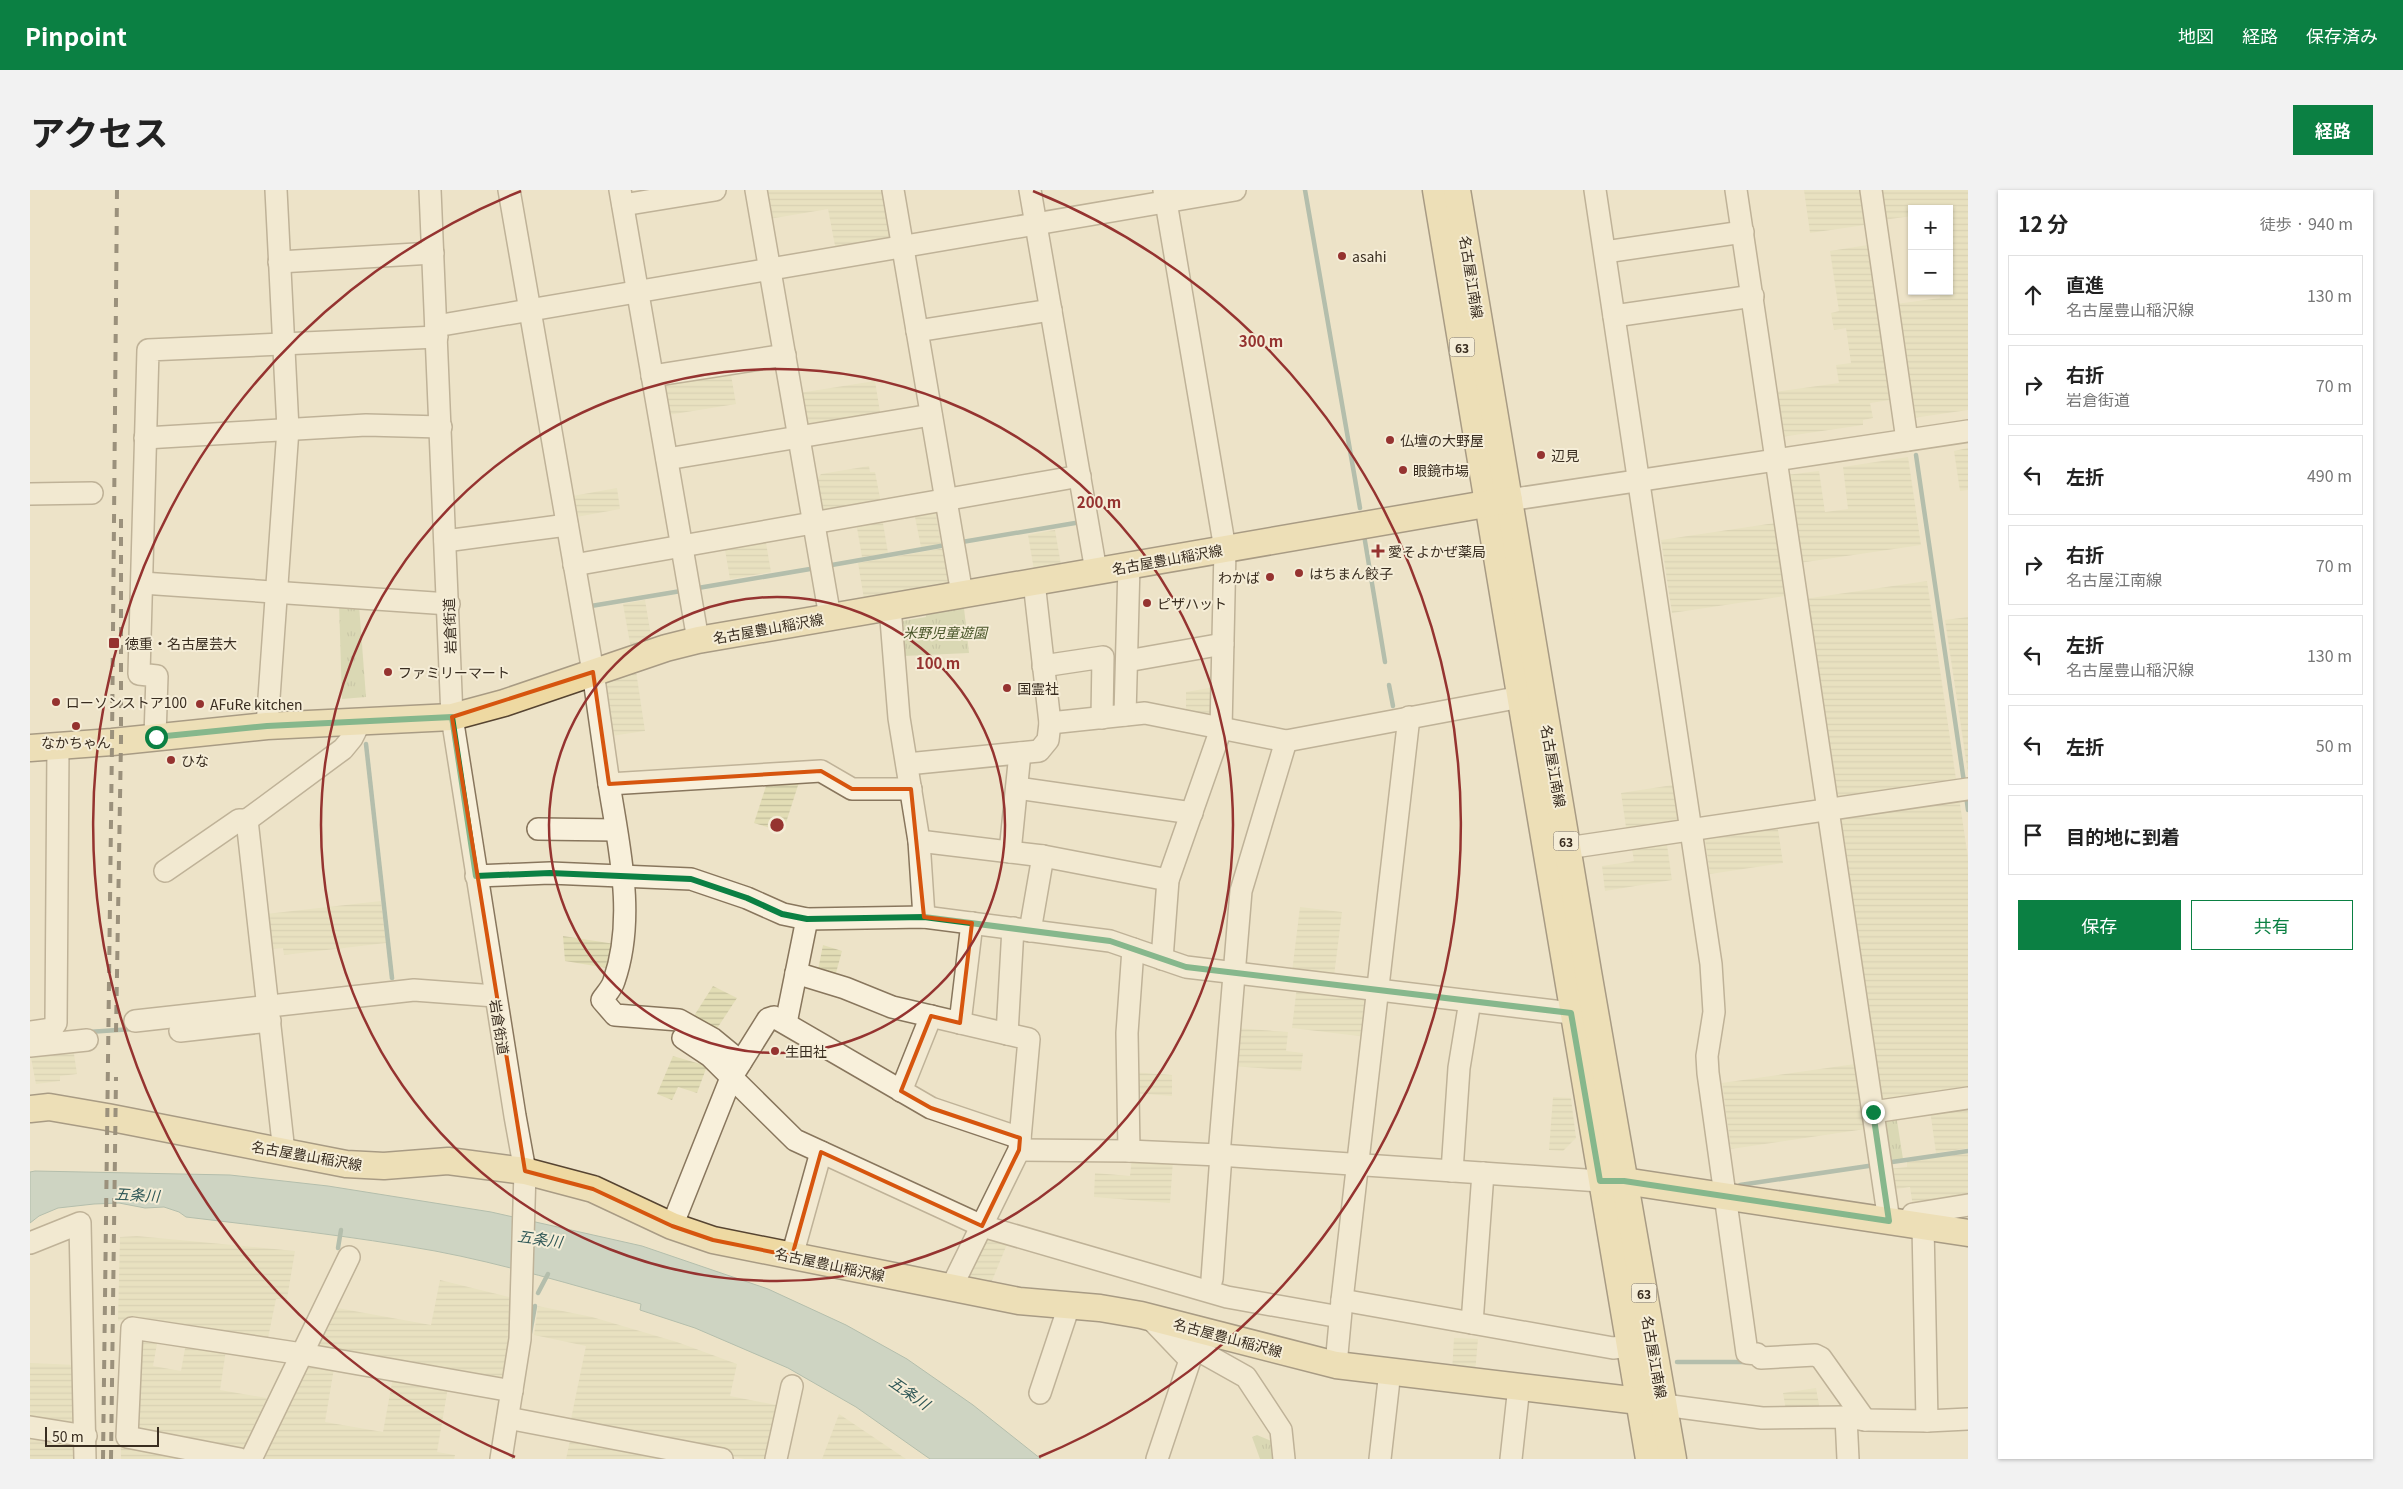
<!DOCTYPE html>
<html lang="ja">
<head>
<meta charset="utf-8">
<style>
  :root { --surface:#fff; --page:#f2f2f2; --text:#222; --muted:#767676; --line:#e0e0e0; --accent:#0b8043 }
  body { margin:0; font-family:Georgia,"Noto Sans JP",serif; background:var(--page); color:var(--text) }
  .controls { position:absolute; right:15px; top:15px; display:grid; overflow:hidden; border-radius:0px; box-shadow:0 1px 4px #0004 }
  .controls button { width:45px; height:45px; display:grid; place-items:center; padding:0; border:0; border-bottom:1px solid var(--line); background:var(--surface); color:var(--text); font:25px sans-serif }
  .scale { position:absolute; left:15px; bottom:12px; width:114px; box-sizing:border-box; padding-left:5px; border:2px solid #392d20; border-top:0; font-size:14px; line-height:18px; white-space:nowrap; color:#392d20; -webkit-text-stroke:4px #f5edd7; paint-order:stroke }
  .stop { position:absolute; width:15px; height:15px; margin:-11px; border:4px solid #0b8043; border-radius:50%; background:#fff }
  .stop.end { background:#0b8043; border-color:#fff; box-shadow:0 1px 5px #0008 }
  .list { margin:0; padding:0; list-style:none }
  h2 { display:flex; justify-content:space-between; align-items:center; height:65px; margin:0; padding:0 20px; font-size:21px }
  h2 small { font-size:16px; font-weight:400; color:var(--muted) }
  .list li { display:grid; grid-template-columns:32px 1fr auto; gap:15px; align-items:center; box-sizing:border-box; height:80px; margin:0 10px 10px; padding:0 10px; border:1px solid var(--line); border-radius:0px }
  .list b { display:block; font-size:19px; white-space:nowrap }
  .list p { margin:0; font-size:16px; white-space:nowrap; color:var(--muted) }
  .list em { font-size:16px; font-style:normal; color:var(--muted) }
  .actions { display:flex; gap:10px; padding:15px 20px }
  .actions a { flex:1; padding:11px 0; border:1px solid var(--accent); border-radius:0px; text-align:center; font-size:18px; color:var(--accent) }
  .actions .main { background:var(--accent); color:#fff }
  .icon { flex:none; width:28px; height:28px; fill:none; stroke:currentColor; stroke-width:2; stroke-linecap:round; stroke-linejoin:round }
  .map { position:relative; flex:none; width:1938px; height:1269px; overflow:hidden; border-radius:0px }
  header { display:flex; align-items:center; gap:30px; box-sizing:border-box; height:70px; padding:0 25px; background:var(--accent); color:#fff }
  header strong { font-size:24px }
  nav { display:flex; gap:28px; margin-inline-start:auto; font-size:18px }
  .intro { display:flex; align-items:center; justify-content:space-between; box-sizing:border-box; height:120px; padding:0 30px }
  h1 { margin:0; font-size:35px }
  .button { padding:12px 22px; border-radius:0px; background:var(--accent); color:#fff; font-size:18px; font-weight:700 }
  main { display:flex; gap:30px; padding:0 30px }
  aside { flex:1; background:var(--surface); border-radius:0px; box-shadow:0 1px 4px #0004 }
  .map>svg:first-child { display:block }
  .farmland { fill:url(#farmland-rules) }
  .grass { fill:url(#grass-tufts) }
  .water { fill:#a9c1bb; stroke:#6f9089 }
  .lines { fill:none; stroke-linecap:round; stroke-linejoin:round }
  .stream { stroke:#6f9089; stroke-width:4.5 }
  .minor-casing { stroke:#88765d; stroke-width:24 }
  .major-casing { stroke:#564431; stroke-width:29 }
  .minor { stroke:#f8f0db; stroke-width:21 }
  .major { stroke:#eed9a2; stroke-width:26 }
  .rail { stroke:#392d20; stroke-width:4; stroke-dasharray:9 9; stroke-linecap:butt }
  .route { stroke:#0b8043; stroke-width:6 }
  .marked { fill:none; stroke:#d6550e; stroke-width:4; stroke-linejoin:round }
  .ring { fill:none; stroke:#953330; stroke-width:2.5 }
  .poi-dot { fill:#953330; stroke:#f5edd7; stroke-width:2 }
  .labels { text-anchor:middle; dominant-baseline:central; stroke-width:4; stroke-linejoin:round; paint-order:stroke }
  .shield { fill:#f5edd7; stroke:#716757; stroke-width:1 }
  .shield-label { font-size:12px; font-weight:bold; fill:#392d20 }
  .poi-label { font-size:14px; fill:#392d20; stroke:#f5edd7; text-anchor:start }
  .street-label { font-size:14px; fill:#392d20; stroke:#f5edd7 }
  .park-label { font-size:14px; font-style:italic; fill:#485528; stroke:#f5edd7 }
  .water-label { font-size:15px; font-style:italic; fill:#305857; stroke:#f5edd7 }
  .centre { fill:#953330; stroke:#f5edd7; stroke-width:2.5 }
  .ring-label { font-size:15px; text-anchor:middle; font-weight:bold; fill:#953330; stroke:#f5edd7; stroke-width:4; stroke-linejoin:round; paint-order:stroke }
</style>
</head>
<body>
<header>
<strong>Pinpoint</strong>
<nav><a>地図</a><a>経路</a><a>保存済み</a></nav>
</header>
<div class="intro"><h1>アクセス</h1><a class="button">経路</a></div>
<main>
<div class="map">
<svg width="1938" height="1269" viewBox="0 0 1938 1269">
  <defs>
    <pattern id="farmland-rules" width="6" height="5" patternUnits="userSpaceOnUse" patternTransform="scale(1.25)"><rect width="6" height="5" fill="#e2ddb5"/><path d="M0 2.5h6" fill="none" stroke="#c3be9b"/></pattern>
    <pattern id="grass-tufts" width="24" height="20" patternUnits="userSpaceOnUse" patternTransform="scale(1.25)"><rect width="24" height="20" fill="#c4cb9c"/><path d="M3 7l-1-3M5 7V3M7 7l1-3M15 17l-1-3M17 17v-4M19 17l1-3" fill="none" stroke="#a0a57f"/></pattern>
  </defs>
  <rect width="100%" height="100%" fill="#ede3c8"/>
  <g class="farmland">
    <polygon points="734,0 856,0 864,46 859,52 806,61 798,19 739,29"/>
    <polygon points="1774,0 1837,0 1842,34 1780,43"/>
    <polygon points="1849,0 1938,0 1938,220 1883,228 1866,114 1910,108 1909,101 1919,101 1919,19 1882,19 1882,26 1853,30"/>
    <polygon points="1844,54 1867,209 1840,213 1843,228 1833,230 1833,235 1751,247 1744,202 1809,193 1806,175 1821,173 1816,138 1804,140 1801,123 1809,121 1800,61"/>
    <polygon points="700,179 706,214 638,225 633,197 639,190"/>
    <polygon points="845,191 851,228 776,241 769,203"/>
    <polygon points="1938,258 1938,300 1930,301 1924,261"/>
    <polygon points="1878,267 1891,355 1769,373 1756,285 1789,281 1795,322 1818,319 1813,277"/>
    <polygon points="839,276 840,282 845,282 852,318 790,328 784,293 791,284"/>
    <polygon points="587,298 590,319 541,328 537,307"/>
    <polygon points="905,318 911,354 891,357 884,322"/>
    <polygon points="852,327 858,363 832,367 826,332"/>
    <polygon points="1751,332 1762,405 1642,423 1631,350"/>
    <polygon points="1025,340 1031,375 1004,380 998,345"/>
    <polygon points="735,347 741,382 700,389 694,354"/>
    <polygon points="915,358 921,395 834,409 828,373"/>
    <polygon points="1897,391 1927,596 1805,614 1774,409"/>
    <polygon points="615,410 622,452 601,459 593,414"/>
    <polygon points="1938,427 1938,583 1915,430"/>
    <polygon points="606,481 615,541 581,546 573,495 576,491"/>
    <polygon points="1185,497 1185,529 1156,527 1156,502"/>
    <polygon points="771,586 753,642 724,633 738,590"/>
    <polygon points="1649,594 1655,631 1597,644 1591,603"/>
    <polygon points="1929,607 1938,668 1938,897 1848,910 1806,625"/>
    <polygon points="1747,633 1753,673 1680,684 1674,644"/>
    <polygon points="1636,648 1642,690 1575,701 1572,676 1604,671 1601,653"/>
    <polygon points="351,711 356,753 254,765 253,758 240,759 236,724"/>
    <polygon points="1270,717 1312,722 1304,786 1262,782"/>
    <polygon points="533,746 585,754 577,778 535,771"/>
    <polygon points="793,755 812,761 804,790 787,785"/>
    <polygon points="683,796 707,808 684,843 662,829"/>
    <polygon points="1267,796 1338,804 1337,847 1262,838"/>
    <polygon points="1205,838 1258,842 1256,861 1273,863 1271,881 1202,876"/>
    <polygon points="43,857 47,884 30,886 30,891 6,894 0,863"/>
    <polygon points="643,866 677,876 667,903 648,897 642,910 627,904"/>
    <polygon points="1832,873 1842,938 1701,959 1692,893"/>
    <polygon points="1102,882 1142,885 1142,906 1102,903"/>
    <polygon points="1523,907 1541,908 1546,948 1533,961 1519,960"/>
    <polygon points="1938,914 1938,958 1906,963 1900,920"/>
    <polygon points="1938,963 1938,1009 1883,1017 1880,997 1860,1000 1857,979 1877,977 1877,972"/>
    <polygon points="1102,967 1143,970 1140,1013 1064,1007 1065,983 1100,986"/>
    <polygon points="955,1040 980,1047 959,1098 934,1091"/>
    <polygon points="107,1046 265,1061 257,1109 246,1109 237,1153 95,1129 88,1131 90,1047"/>
    <polygon points="410,1090 483,1108 478,1190 284,1155 302,1117 401,1135"/>
    <polygon points="508,1116 562,1127 647,1152 707,1174 700,1206 751,1216 739,1269 715,1269 540,1234 556,1156 504,1145"/>
    <polygon points="128,1148 123,1176 151,1181 156,1153 196,1160 190,1200 237,1208 211,1264 109,1244 105,1237 108,1149"/>
    <polygon points="1424,1148 1448,1149 1445,1183 1422,1182"/>
    <polygon points="0,1173 47,1175 50,1236 0,1232"/>
    <polygon points="283,1174 304,1178 295,1232 353,1242 363,1187 418,1197 407,1262 425,1265 424,1269 233,1269 232,1266 275,1178"/>
    <polygon points="1786,1198 1790,1220 1756,1220 1753,1203"/>
    <polygon points="809,1224 876,1269 792,1269"/>
    <polygon points="0,1246 45,1254 49,1269 0,1269"/>
    <polygon points="541,1246 648,1269 536,1269"/>
    <polygon points="91,1253 171,1269 91,1269"/>
  </g>
  <g class="grass">
    <polygon points="309,414 329,415 336,507 312,509"/>
    <polygon points="934,418 939,463 874,466 872,431 896,427 896,423"/>
    <polygon points="1866,924 1873,969 1858,971 1852,930"/>
    <polygon points="1227,1245 1246,1253 1250,1269 1230,1269 1222,1247"/>
  </g>
  <path class="water" d="M 5,981 L 200,985 L 298,996 L 461,1022 L 612,1056 L 738,1099 L 816,1135 L 877,1169 L 943,1215 L 1011,1269 L 900,1269 L 826,1217 L 758,1178 L 665,1138 L 610,1120 L 611,1114 C 543,1095 474,1074 405,1061 C 322,1046 239,1037 156,1027 L 149,1022 L 134,1017 L 115,1018 L 89,1013 L 64,1014 L 28,1018 L 9,1026 L 0,1033 L 0,982 Z"/>
  <g class="lines">
    <g class="stream">
      <polyline points="1275,0 1330,318"/>
      <polyline points="1886,265 1934,592"/>
      <polyline points="1334,345 1355,472"/>
      <polyline points="932,352 1051,332"/>
      <polyline points="796,376 916,355"/>
      <polyline points="668,398 786,378"/>
      <polyline points="561,416 651,401"/>
      <polyline points="1359,495 1363,516"/>
      <polyline points="336,554 362,788"/>
      <polyline points="1936,605 1938,620"/>
      <polyline points="58,842 103,839"/>
      <polyline points="1862,972 1938,961"/>
      <polyline points="1710,995 1845,975"/>
      <polyline points="308,1058 311,1040"/>
      <polyline points="508,1103 518,1084"/>
      <polyline points="500,1143 505,1116"/>
      <polyline points="1647,1172 1716,1172"/>
    </g>
    <g class="minor-casing">
      <g id="minor">
        <polyline points="400,0 422,527 485,926 495,981 490,1149 471,1269"/>
        <polyline points="479,0 563,482 579,594 791,581 822,599 881,599"/>
        <polyline points="590,0 668,450"/>
        <polyline points="726,0 800,427"/>
        <polyline points="863,0 932,404"/>
        <polyline points="1000,0 1066,381"/>
        <polyline points="1565,0 1681,774 1684,822 1677,866 1678,883 1717,1163 1727,1164 1731,1168 1785,1165 1791,1168 1835,1230"/>
        <polyline points="1706,0 1859,1031"/>
        <polyline points="1841,0 1877,250"/>
        <polyline points="593,15 685,0"/>
        <polyline points="1575,62 1713,42"/>
        <polyline points="249,72 403,63"/>
        <polyline points="1584,126 1723,106"/>
        <polyline points="406,136 1205,0"/>
        <polyline points="887,141 1021,120"/>
        <polyline points="622,186 755,165"/>
        <polyline points="115,248 336,235 411,237"/>
        <polyline points="637,269 901,225"/>
        <polyline points="0,304 62,303"/>
        <polyline points="1479,310 1938,241"/>
        <polyline points="415,351 537,335"/>
        <polyline points="544,375 1050,286"/>
        <polyline points="1004,392 1020,533 1115,523 1256,551 1491,507"/>
        <polyline points="112,393 419,414"/>
        <polyline points="860,417 869,528 889,651 894,727"/>
        <polyline points="1097,471 1193,454"/>
        <polyline points="1013,476 1073,467 1072,528"/>
        <polyline points="1095,525 1099,375"/>
        <polyline points="237,536 258,239 246,0"/>
        <polyline points="125,547 127,486 109,484 118,160 407,147"/>
        <polyline points="877,574 1009,561 1018,550 1020,533"/>
        <path d="M 579,594 C 589,657 606,728 584,791 C 582,798 576,804 572,810 L 585,825 L 649,830 L 683,849 L 711,872"/>
        <polyline points="987,598 1162,623"/>
        <polyline points="508,639 586,640"/>
        <polyline points="889,651 1013,666 1138,690"/>
        <polyline points="1537,658 1938,599"/>
        <polyline points="980,662 990,563"/>
        <polyline points="135,681 209,630 217,630"/>
        <polyline points="446,686 520,683 661,689 717,708 753,724 777,729 894,727 1080,751 1156,777 1541,823"/>
        <polyline points="1000,741 1013,666"/>
        <polyline points="1132,769 1138,690 1191,539 1195,359 1134,0"/>
        <polyline points="766,783 815,798 862,817 999,849 989,960 921,1098"/>
        <polyline points="105,831 384,800 465,806"/>
        <polyline points="756,833 777,729"/>
        <polyline points="930,833 942,733"/>
        <polyline points="150,841 240,831"/>
        <polyline points="0,842 22,839 26,833 28,557"/>
        <polyline points="977,844 983,738"/>
        <polyline points="653,848 680,866 765,950 952,1036 1197,1107 1310,1127"/>
        <polyline points="0,856 57,850"/>
        <polyline points="871,901 901,826"/>
        <polyline points="1843,922 1938,908"/>
        <polyline points="989,960 1099,961 1189,965 1570,991"/>
        <polyline points="1099,961 1097,843 1103,759"/>
        <polyline points="254,962 217,630 313,559 322,548 331,530"/>
        <polyline points="1189,965 1211,701 1256,551"/>
        <polyline points="1422,981 1429,878 1440,811"/>
        <polyline points="1877,1034 1883,1024 1938,1015"/>
        <polyline points="642,1036 701,888 738,829 744,827 901,918 990,948"/>
        <polyline points="1893,1036 1897,1231"/>
        <polyline points="0,1053 50,1033 55,1269"/>
        <polyline points="762,1066 791,962"/>
        <polyline points="1182,1089 1191,965"/>
        <polyline points="1312,1110 1583,1158 1600,1156"/>
        <polyline points="1118,1126 1160,1170 1127,1269"/>
        <polyline points="1442,1133 1453,983"/>
        <polyline points="1162,1138 1166,1152 1175,1164 1216,1187 1251,1240 1254,1269"/>
        <polyline points="1306,1175 1312,1110 1379,527"/>
        <polyline points="1010,1203 1039,1116"/>
        <polyline points="1634,1215 1732,1228 1816,1227 1835,1230 1897,1231 1938,1229"/>
        <polyline points="1816,1227 1818,1269"/>
        <polyline points="478,1228 692,1269"/>
        <polyline points="0,1237 56,1246"/>
        <polyline points="210,1269 97,1247 102,1138 272,1164 482,1201"/>
        <polyline points="221,1269 319,1067"/>
        <polyline points="746,1269 762,1196"/>
        <polyline points="1350,1269 1360,1181"/>
        <polyline points="1481,1269 1489,1196"/>
      </g>
    </g>
    <g class="major-casing">
      <g id="major">
        <path d="M 1406,0 C 1477,423 1545,847 1619,1269"/>
        <polyline points="1427,0 1558,782 1643,1269"/>
        <polyline points="0,558 82,552 237,536 422,527 474,513 636,458 668,450 1479,310"/>
        <polyline points="0,919 19,917 77,927 316,974 354,976 418,971 495,981 563,999 642,1036 683,1050 989,1111 1070,1118 1111,1125 1306,1175 1609,1211"/>
        <polyline points="1578,991 1594,991 1938,1043"/>
      </g>
    </g>
    <use href="#minor" class="minor"/>
    <use href="#major" class="major"/>
    <g class="rail">
      <polyline points="86,842 91,551 91,320"/>
      <polyline points="73,1269 82,552 87,0"/>
      <polyline points="81,1269 86,887"/>
    </g>
  </g>
  <g class="lines">
    <polyline class="route" points="126,547 237,536 422,527 446,686 520,683 661,689 717,708 752,724 777,729 894,727 1080,751 1156,777 1541,823 1570,991 1594,991 1859,1031 1843,922"/>
  </g>
  <path d="M0 0H1938V1269H0ZM 563,482 L 579,594 L 791,581 L 822,599 L 881,599 L 894,727 L 942,733 L 930,833 L 901,826 L 871,901 L 901,918 L 990,948 L 989,960 L 952,1036 L 791,962 L 762,1066 L 683,1050 L 642,1036 L 563,999 L 495,981 L 422,527 Z" fill="#ede3c8" fill-opacity=".55" fill-rule="evenodd"/>
  <path class="marked" d="M 563,482 L 579,594 L 791,581 L 822,599 L 881,599 L 894,727 L 942,733 L 930,833 L 901,826 L 871,901 L 901,918 L 990,948 L 989,960 L 952,1036 L 791,962 L 762,1066 L 683,1050 L 642,1036 L 563,999 L 495,981 L 422,527 Z"/>
  <g class="ring">
    <circle cx="747" cy="635" r="228"/>
    <circle cx="747" cy="635" r="456"/>
    <path d="M485 1267A684 684 0 0 1 491 1M1003 1A684 684 0 0 1 1009 1267"/>
  </g>
  <g class="poi-dot">
    <circle cx="1312" cy="66" r="5"/>
    <circle cx="1360" cy="250" r="5"/>
    <circle cx="1511" cy="265" r="5"/>
    <circle cx="1373" cy="280" r="5"/>
    <path d="M1345.5 353.5h5v5h5v5h-5v5h-5v-5h-5v-5h5z"/>
    <circle cx="1269" cy="383" r="5"/>
    <circle cx="1240" cy="387" r="5"/>
    <circle cx="1117" cy="413" r="5"/>
    <rect x="78" y="447" width="12" height="12" rx="2.5"/>
    <circle cx="358" cy="482" r="5"/>
    <circle cx="977" cy="498" r="5"/>
    <circle cx="26" cy="512" r="5"/>
    <circle cx="170" cy="514" r="5"/>
    <circle cx="46" cy="536" r="5"/>
    <circle cx="141" cy="570" r="5"/>
    <circle cx="745" cy="861" r="5"/>
  </g>
  <g class="labels">
    <g class="shield">
      <rect x="1419.5" y="147.5" width="25" height="19" rx="4"/>
      <rect x="1523.5" y="641.5" width="25" height="19" rx="4"/>
      <rect x="1601.5" y="1093.5" width="25" height="19" rx="4"/>
    </g>
    <g class="shield-label">
      <text x="1432" y="157">63</text>
      <text x="1536" y="651">63</text>
      <text x="1614" y="1103">63</text>
    </g>
    <g class="poi-label">
      <text x="1322" y="66">asahi</text>
      <text x="1370" y="250">仏壇の大野屋</text>
      <text x="1521" y="265">辺見</text>
      <text x="1383" y="280">眼鏡市場</text>
      <text x="1358" y="361">愛そよかぜ薬局</text>
      <text x="1279" y="383">はちまん餃子</text>
      <text x="1230" y="387" text-anchor="end">わかば</text>
      <text x="1127" y="413">ピザハット</text>
      <text x="95" y="453">徳重・名古屋芸大</text>
      <text x="368" y="482">ファミリーマート</text>
      <text x="987" y="498">国霊社</text>
      <text x="36" y="512">ローソンストア100</text>
      <text x="180" y="514">AFuRe kitchen</text>
      <text x="46" y="552" text-anchor="middle">なかちゃん</text>
      <text x="151" y="570">ひな</text>
      <text x="755" y="861">生田社</text>
    </g>
    <g class="street-label">
      <text transform="translate(1442 87) rotate(81)">名古屋江南線</text>
      <text transform="translate(1137 369) rotate(-10)">名古屋豊山稲沢線</text>
      <text transform="translate(419 436) rotate(-92)">岩倉街道</text>
      <text transform="translate(738 438) rotate(-10)">名古屋豊山稲沢線</text>
      <text transform="translate(1524 576) rotate(80)">名古屋江南線</text>
      <text transform="translate(470 837) rotate(81)">岩倉街道</text>
      <text transform="translate(277 965) rotate(10)">名古屋豊山稲沢線</text>
      <text transform="translate(800 1074) rotate(12)">名古屋豊山稲沢線</text>
      <text transform="translate(1198 1147) rotate(15)">名古屋豊山稲沢線</text>
      <text transform="translate(1625 1167) rotate(80)">名古屋江南線</text>
    </g>
    <g class="park-label">
      <text x="915" y="442">米野児童遊園</text>
    </g>
    <g class="water-label">
      <text transform="translate(107 1004) rotate(3)">五条川</text>
      <text transform="translate(510 1048) rotate(8)">五条川</text>
      <text transform="translate(880 1202) rotate(35)">五条川</text>
    </g>
  </g>
  <circle cx="747" cy="635" r="8" class="centre"/>
  <g class="ring-label">
    <text x="1231" y="157">300 m</text>
    <text x="1069" y="318">200 m</text>
    <text x="908" y="479">100 m</text>
  </g>
</svg>
<div class="controls">
<button>+</button>
<button>−</button>
</div>
<div class="scale">50 m</div>
<div class="stop" style="left:126px;top:547px"></div>
<div class="stop end" style="left:1843px;top:922px"></div>
</div>
<aside>
<h2>12 分<small>徒歩 · 940 m</small></h2>
<ul class="list">
<li><svg class="icon" aria-label="ahead" viewBox="0 0 24 24"><path d="M12 20V5M6 11l6-6 6 6"/></svg><div><b>直進</b><p>名古屋豊山稲沢線</p></div><em>130 m</em></li>
<li><svg class="icon" aria-label="right" viewBox="0 0 24 24"><path d="M7 20v-9h11M14 6l5 5-5 5"/></svg><div><b>右折</b><p>岩倉街道</p></div><em>70 m</em></li>
<li><svg class="icon" aria-label="left" viewBox="0 0 24 24"><path d="M17 20v-9H6M10 6l-5 5 5 5"/></svg><div><b>左折</b></div><em>490 m</em></li>
<li><svg class="icon" aria-label="right" viewBox="0 0 24 24"><path d="M7 20v-9h11M14 6l5 5-5 5"/></svg><div><b>右折</b><p>名古屋江南線</p></div><em>70 m</em></li>
<li><svg class="icon" aria-label="left" viewBox="0 0 24 24"><path d="M17 20v-9H6M10 6l-5 5 5 5"/></svg><div><b>左折</b><p>名古屋豊山稲沢線</p></div><em>130 m</em></li>
<li><svg class="icon" aria-label="left" viewBox="0 0 24 24"><path d="M17 20v-9H6M10 6l-5 5 5 5"/></svg><div><b>左折</b></div><em>50 m</em></li>
<li><svg class="icon" aria-label="arrive" viewBox="0 0 24 24"><path d="M6 21V4h12l-3 4 3 4H6"/></svg><div><b>目的地に到着</b></div></li>
</ul>
<div class="actions"><a class="main">保存</a><a>共有</a></div>
</aside>
</main>
</body>
</html>
